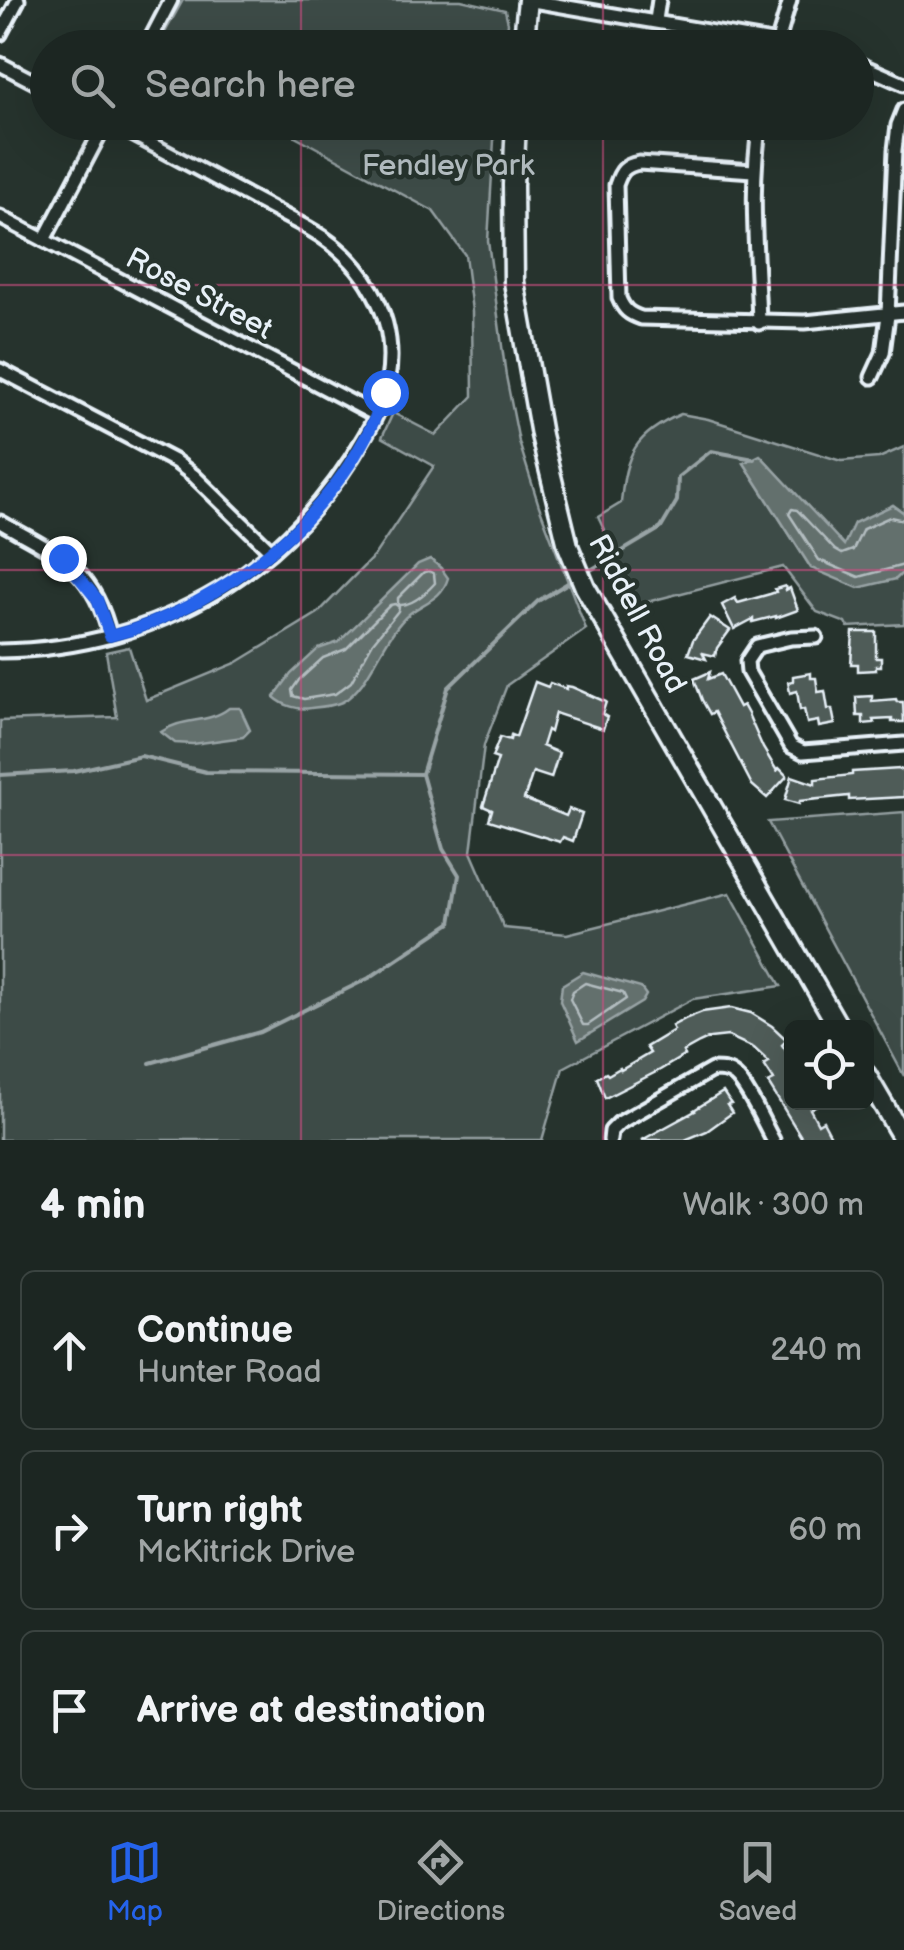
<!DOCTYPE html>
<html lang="en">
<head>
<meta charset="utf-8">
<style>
  :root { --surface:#1c2622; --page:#252e2a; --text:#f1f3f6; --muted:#a0a5a5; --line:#3a4340; --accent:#2563eb }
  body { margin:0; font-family:"Balsamiq Sans",sans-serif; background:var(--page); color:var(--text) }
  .controls { position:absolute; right:30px; bottom:30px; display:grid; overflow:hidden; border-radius:15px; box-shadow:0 10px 40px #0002 }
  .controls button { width:90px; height:90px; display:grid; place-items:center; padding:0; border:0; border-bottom:2px solid var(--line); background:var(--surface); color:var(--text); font:50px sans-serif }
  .stop { position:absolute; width:30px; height:30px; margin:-22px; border:8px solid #2563eb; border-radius:50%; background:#fff }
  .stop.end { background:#2563eb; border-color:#fff; box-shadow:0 2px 10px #0008 }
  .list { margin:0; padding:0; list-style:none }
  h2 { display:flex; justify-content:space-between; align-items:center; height:130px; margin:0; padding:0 40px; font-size:42px }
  h2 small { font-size:32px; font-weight:400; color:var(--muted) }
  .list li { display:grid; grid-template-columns:65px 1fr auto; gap:30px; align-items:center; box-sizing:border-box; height:160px; margin:0 20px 20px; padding:0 20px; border:2px solid var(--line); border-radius:15px }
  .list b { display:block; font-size:38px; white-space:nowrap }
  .list p { margin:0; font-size:32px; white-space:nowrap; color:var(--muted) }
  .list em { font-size:32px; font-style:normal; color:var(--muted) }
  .icon { flex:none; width:55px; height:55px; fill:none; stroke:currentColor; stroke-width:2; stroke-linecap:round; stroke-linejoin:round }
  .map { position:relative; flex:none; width:904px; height:1140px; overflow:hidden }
  .search { position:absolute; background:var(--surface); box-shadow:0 10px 40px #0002; left:30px; right:30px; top:30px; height:110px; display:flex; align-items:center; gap:25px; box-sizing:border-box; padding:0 35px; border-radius:55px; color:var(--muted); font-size:38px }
  .sheet { height:670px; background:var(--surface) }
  nav { display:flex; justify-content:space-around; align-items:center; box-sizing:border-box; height:140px; border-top:2px solid var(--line); background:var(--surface); font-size:28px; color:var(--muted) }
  nav a { display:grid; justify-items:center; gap:5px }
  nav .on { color:var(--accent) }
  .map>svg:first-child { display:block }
  .green { fill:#3e4b47; stroke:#939ea0; stroke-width:2.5 }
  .water { fill:#636f6d; stroke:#98a3a5; stroke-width:2.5 }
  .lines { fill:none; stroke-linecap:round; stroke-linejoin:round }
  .shore { stroke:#b3bdc0; stroke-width:2.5 }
  .stream { stroke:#98a3a5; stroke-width:4 }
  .building { fill:#505c59; stroke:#e8f1f8; stroke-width:2.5 }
  .minor-casing { stroke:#e8f1f8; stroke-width:19 }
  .primary-casing { stroke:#e8f1f8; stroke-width:25 }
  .minor { stroke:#26332d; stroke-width:11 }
  .primary { stroke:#26332d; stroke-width:18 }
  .route { stroke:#2563eb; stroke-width:12 }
  .grid { fill:none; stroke:#cc4e82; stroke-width:2.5; stroke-opacity:0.55 }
  .labels { text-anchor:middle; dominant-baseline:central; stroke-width:9; stroke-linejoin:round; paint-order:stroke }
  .park-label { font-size:30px; fill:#b5bfc3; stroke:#26332d }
  .street-label { font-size:30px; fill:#e8f1f8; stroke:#26332d }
</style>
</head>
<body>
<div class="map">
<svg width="904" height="1140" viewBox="0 0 904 1140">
  <rect width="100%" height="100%" fill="#26332d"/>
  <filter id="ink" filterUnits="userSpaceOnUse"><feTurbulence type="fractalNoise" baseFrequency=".01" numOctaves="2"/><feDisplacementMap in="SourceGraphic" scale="20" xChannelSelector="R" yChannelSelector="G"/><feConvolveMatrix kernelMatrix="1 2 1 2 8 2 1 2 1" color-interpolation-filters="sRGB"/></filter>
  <g filter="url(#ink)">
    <g class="green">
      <polygon points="183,0 461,0 505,10 508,23 505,47 157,47"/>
      <polygon points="271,123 495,123 488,241 506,376 519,442 539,506 586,629 507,685 484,745 471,852 504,928 567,934 730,893 781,986 693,999 563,1068 542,1140 0,1140 0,721 117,717 106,652 129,647 146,700 236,663 318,613 374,556 434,466 382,437 393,413 436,435 473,396 472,311 465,255 433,211"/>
      <path d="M 681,414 L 708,419 L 841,461 L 879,458 L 904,447 L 904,513 L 893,505 L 844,546 L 761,456 L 744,463 L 811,568 L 896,579 L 904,571 L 904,624 L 848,627 L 846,623 L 817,612 L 783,567 L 639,604 L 598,517 L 621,503 C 625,454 635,434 681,414 Z"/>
      <polygon points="904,812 904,1076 768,822"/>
    </g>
    <g class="water">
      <polygon points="760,455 844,545 854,523 893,505 904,513 904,571 896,579 858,588 811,568 744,463"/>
      <path d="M 430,559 L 441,568 L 448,578 C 442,599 424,602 409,614 C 381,638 371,686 342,702 C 333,706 321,707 311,708 C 298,710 284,706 274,697 L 291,674 L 318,649 L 339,642 L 418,564 Z"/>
      <path d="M 229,708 L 240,708 L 250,730 L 243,737 L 193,744 L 175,743 L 161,732 C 182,717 209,724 229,708 Z"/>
      <polygon points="583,972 641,988 646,995 642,1002 578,1041 560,1001 562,985"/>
    </g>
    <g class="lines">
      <g class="shore">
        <polyline points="904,520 890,517 863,529 853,550 842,554 835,550 797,510 792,509 789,514 819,560 859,577 904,565"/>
        <path d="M 424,572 L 429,571 L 434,574 L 435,583 C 426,593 412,606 398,605 L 398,598 Z"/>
        <polygon points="395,604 399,607 398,611 373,642 351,682 335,694 304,699 293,696 292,690 299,680 323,658 346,649 390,605"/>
        <polygon points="585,983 623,993 626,999 588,1025 583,1025 570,999 573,991"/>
      </g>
      <g class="stream">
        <polyline points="584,574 661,528 677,501 678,477 711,451 754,459"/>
        <polyline points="0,775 74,771 141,756 206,772 422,774"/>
        <polyline points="150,1063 260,1032 369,978 451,923 459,875 443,849 422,774 448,688 538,601 576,578"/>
      </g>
    </g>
    <g class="building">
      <polygon points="785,586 786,590 790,588 798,610 776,618 776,616 753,622 753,619 734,629 722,605 735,598 738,603 770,594 776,592 775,589"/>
      <polygon points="710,617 730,630 717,648 715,656 703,653 706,659 688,654 693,640"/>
      <polygon points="853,632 876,632 876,658 881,658 881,666 876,666 876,670 858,671 858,664 851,664"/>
      <polygon points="710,672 708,679 721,674 739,707 743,705 748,714 763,748 777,771 779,768 787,776 767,798 752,785 714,712 710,714 702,700 694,679"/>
      <polygon points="811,673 811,678 816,678 818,692 825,691 828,709 832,709 835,724 819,727 818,721 807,723 804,709 800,710 797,691 790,693 788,682 793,681 793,676"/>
      <polygon points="535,682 548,687 550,683 566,689 566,686 572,687 606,702 602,714 607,717 603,729 555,713 550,732 547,730 542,746 559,753 551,778 533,772 524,799 566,816 569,809 582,814 573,841 563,837 560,842 489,820 492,810 483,806 498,759 492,757 500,737 510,740 511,735 516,737"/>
      <polygon points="872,696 872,701 896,699 897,702 903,702 904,722 892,722 892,719 873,720 874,723 863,724 863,716 857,716 856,697"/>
      <polygon points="900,769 904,771 904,797 849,800 849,796 800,801 799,804 785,800 792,776 815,784 815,779 852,775 852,772"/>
      <polygon points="731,1008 751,1013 772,1026 787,1040 782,1045 792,1059 792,1102 822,1102 810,1109 818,1124 823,1121 833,1140 803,1140 768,1083 774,1080 764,1065 769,1062 754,1048 728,1036 710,1038 699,1043 683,1052 685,1055 660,1070 605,1098 597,1078 606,1073 608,1075 620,1068 621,1070 650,1053 646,1047 674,1030 672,1026 687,1018 702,1012"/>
      <polygon points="723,1092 731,1104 727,1105 732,1113 707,1131 685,1140 642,1140 695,1111 694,1110"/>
    </g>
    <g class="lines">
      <g class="minor-casing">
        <g id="minor">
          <polyline points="527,0 807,48"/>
          <polyline points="656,20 659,0"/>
          <polyline points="0,34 18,0"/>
          <polyline points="146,48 171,0"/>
          <polyline points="776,48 790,0"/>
          <polyline points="856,63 904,84"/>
          <polyline points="0,64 48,89"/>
          <path d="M 753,171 L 639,163 C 624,166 621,171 616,185 L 619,298 C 624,310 629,314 641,318 L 805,322 L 904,312"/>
          <polyline points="0,217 376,415"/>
          <polyline points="44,240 106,122"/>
          <path d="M 759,323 C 757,252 749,193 760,122"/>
          <polyline points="0,370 176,462 193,475 271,551"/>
          <polyline points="872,377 883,353 888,315 895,150 898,125 904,110"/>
          <path d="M 0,522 C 55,553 94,567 110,636"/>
          <polyline points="816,637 791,638 757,646 747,661 748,672 791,746 803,752 904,744"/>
          <path d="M 0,651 C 77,650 152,630 219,590 C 280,553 330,498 365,436 C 375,419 385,400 388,380 C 399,315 363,259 308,228 L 110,122"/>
          <path d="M 610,1140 L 611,1131 L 619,1123 L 712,1070 C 721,1070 728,1070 735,1076 C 748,1087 764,1124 773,1140"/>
        </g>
      </g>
      <g class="primary-casing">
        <g id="primary">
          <polyline points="523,48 528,0"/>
          <polyline points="516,122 513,185 514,282 541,435 568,546 585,587 839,1028"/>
          <polyline points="866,1075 904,1140"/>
        </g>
      </g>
      <use href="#minor" class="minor"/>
      <use href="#primary" class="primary"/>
    </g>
  </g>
  <g class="lines" filter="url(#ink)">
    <path class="route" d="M 63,558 L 97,599 L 110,636 C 226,607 347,508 385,392"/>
  </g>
  <path class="grid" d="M 301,0 L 301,48M 603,0 L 603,48M 301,122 L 301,1140M 603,122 L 603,1140M 0,285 L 904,285M 0,570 L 904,570M 0,855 L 904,855"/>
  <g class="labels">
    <g class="park-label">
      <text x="448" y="166">Fendley Park</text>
    </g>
    <g class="street-label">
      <text transform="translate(199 294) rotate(28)">Rose Street</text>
      <text transform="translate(637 614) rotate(62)">Riddell Road</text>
    </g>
  </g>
</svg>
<div class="controls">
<button><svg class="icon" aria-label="locate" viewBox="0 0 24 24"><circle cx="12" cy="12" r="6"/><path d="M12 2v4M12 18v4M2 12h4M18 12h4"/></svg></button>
</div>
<div class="stop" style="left:385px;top:392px"></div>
<div class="stop end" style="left:63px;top:558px"></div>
<div class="search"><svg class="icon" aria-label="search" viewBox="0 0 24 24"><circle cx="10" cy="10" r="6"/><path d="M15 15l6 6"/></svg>Search here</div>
</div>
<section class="sheet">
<h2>4 min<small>Walk · 300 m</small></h2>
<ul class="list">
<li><svg class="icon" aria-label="ahead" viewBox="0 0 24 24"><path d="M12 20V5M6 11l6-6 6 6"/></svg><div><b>Continue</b><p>Hunter Road</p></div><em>240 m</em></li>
<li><svg class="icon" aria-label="right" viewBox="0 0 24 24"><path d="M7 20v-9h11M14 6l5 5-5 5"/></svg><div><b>Turn right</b><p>McKitrick Drive</p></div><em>60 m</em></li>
<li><svg class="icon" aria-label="arrive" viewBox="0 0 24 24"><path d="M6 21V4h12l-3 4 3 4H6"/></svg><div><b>Arrive at destination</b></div></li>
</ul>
</section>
<nav>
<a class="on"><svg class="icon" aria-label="map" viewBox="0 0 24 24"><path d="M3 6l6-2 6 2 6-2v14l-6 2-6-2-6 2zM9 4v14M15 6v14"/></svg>Map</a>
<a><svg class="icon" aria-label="directions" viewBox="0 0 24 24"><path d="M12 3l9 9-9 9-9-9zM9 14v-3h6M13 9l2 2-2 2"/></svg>Directions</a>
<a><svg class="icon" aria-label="saved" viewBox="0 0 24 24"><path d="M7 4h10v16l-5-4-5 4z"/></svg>Saved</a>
</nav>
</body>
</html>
